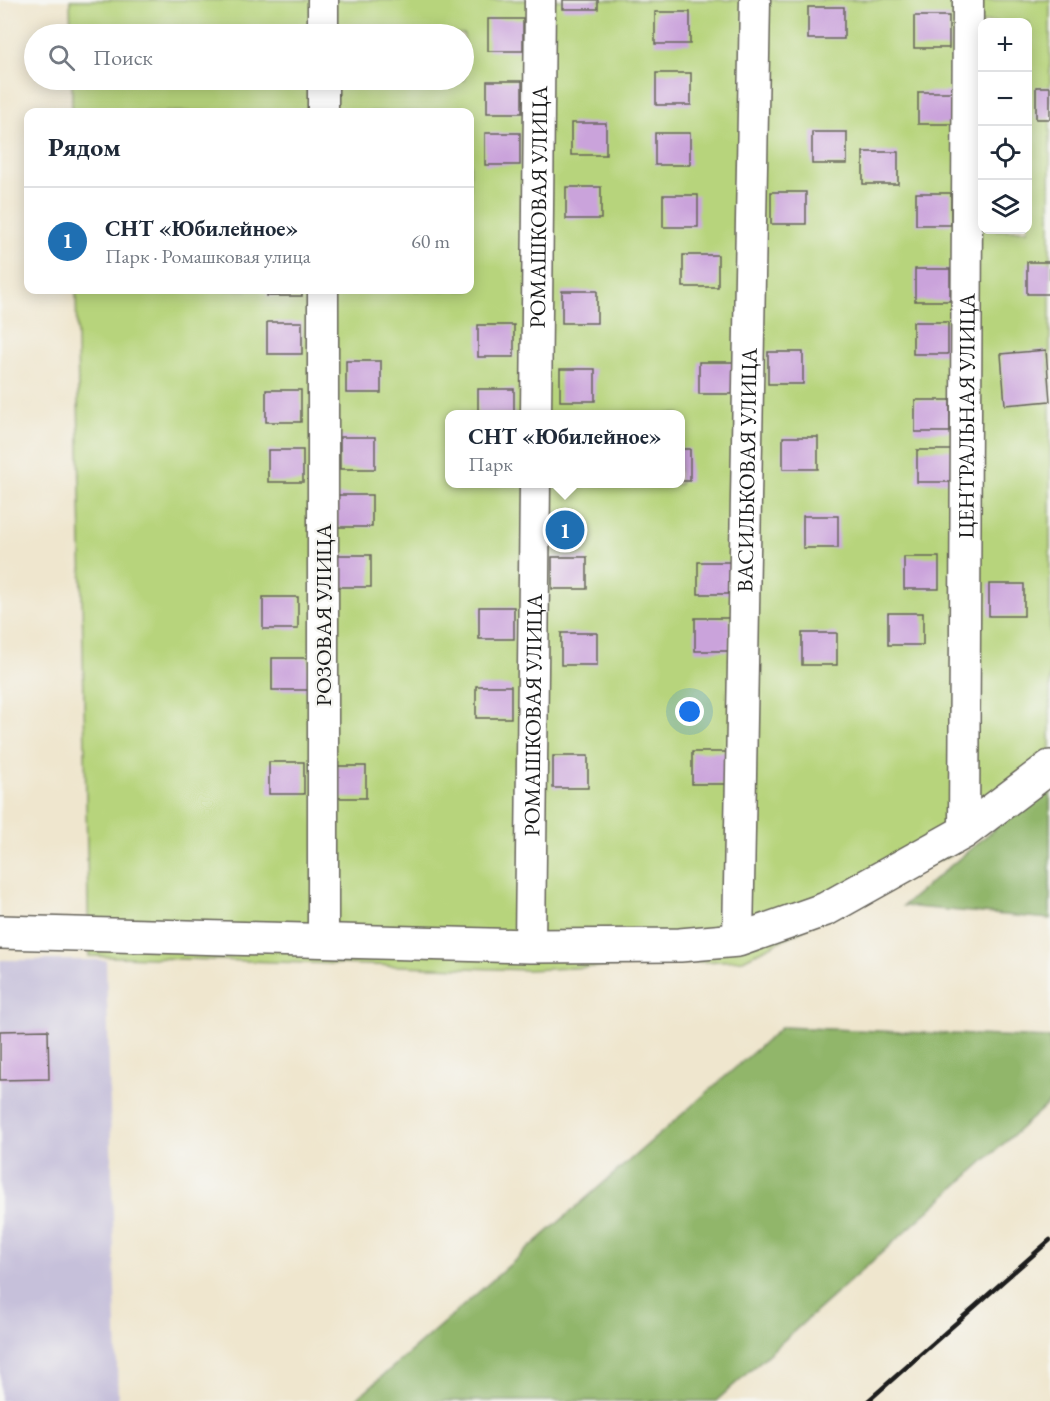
<!DOCTYPE html>
<html lang="ru">
<head>
<meta charset="utf-8">
<style>
  :root { --surface:#fff; --page:#f2f2f3; --text:#1f2937; --muted:#747a83; --line:#e0e1e3; --accent:#1f6fb2 }
  body { margin:0; font-family:"EB Garamond",serif; background:var(--page); color:var(--text) }
  .controls { position:absolute; right:18px; top:18px; display:grid; overflow:hidden; border-radius:12px; box-shadow:0 3px 15px #0003 }
  .controls button { width:54px; height:54px; display:grid; place-items:center; padding:0; border:0; border-bottom:2px solid var(--line); background:var(--surface); color:var(--text); font:30px sans-serif }
  .you { position:absolute; left:690px; top:712px; width:21px; height:21px; margin:-15px; border:4px solid #fff; border-radius:50%; background:#1a73e8; box-shadow:0 0 0 9px #1a73e833 }
  .badge { display:grid; place-items:center; width:39px; height:39px; border-radius:50%; background:var(--accent); color:#fff; font-size:20px; font-weight:700 }
  .pin { position:absolute; translate:-50% -50%; border:3px solid #fff; box-shadow:0 2px 6px #0006 }
  .popup { position:absolute; left:445px; top:410px; width:240px; height:78px; box-sizing:border-box; display:grid; place-content:center; border-radius:12px; background:var(--surface); filter:drop-shadow(0 2px 4px #0005); font-size:20px; white-space:nowrap; color:var(--muted) }
  .popup b { font-size:22px; color:var(--text) }
  .popup::after { content:''; position:absolute; left:50%; top:100%; margin-left:-12px; border:12px solid transparent; border-top-color:var(--surface) }
  .list { margin:0; padding:0; list-style:none }
  h2 { display:flex; justify-content:space-between; align-items:center; height:78px; margin:0; padding:0 24px; font-size:26px }
  h2 small { font-size:20px; font-weight:400; color:var(--muted) }
  .list li { display:grid; grid-template-columns:39px 1fr auto; gap:18px; align-items:center; box-sizing:border-box; height:108px; padding:0 24px; border-top:2px solid var(--line) }
  .list b { display:block; font-size:22px; white-space:nowrap }
  .list p { margin:0; font-size:20px; white-space:nowrap; color:var(--muted) }
  .list em { font-size:20px; font-style:normal; color:var(--muted) }
  .icon { flex:none; width:33px; height:33px; fill:none; stroke:currentColor; stroke-width:2; stroke-linecap:round; stroke-linejoin:round }
  .map { position:relative; flex:none; width:1050px; height:1401px; overflow:hidden }
  .search { position:absolute; background:var(--surface); box-shadow:0 3px 15px #0003; left:24px; top:24px; width:450px; height:66px; display:flex; align-items:center; gap:15px; box-sizing:border-box; padding:0 21px; border-radius:33px; color:var(--muted); font-size:22px }
  .panel { position:absolute; background:var(--surface); box-shadow:0 3px 15px #0003; left:24px; top:108px; width:450px; height:186px; border-radius:12px }
  .map>svg:first-child { display:block }
  .industrial { fill:#c6c0da }
  .green { fill:#b7d47b; stroke:#6a784c; stroke-width:1.5; fill-rule:evenodd }
  .forest { fill:#91b66b; stroke:#566944; stroke-width:1.5 }
  .building { fill:#caa3db }
  .lines { fill:none; stroke-linecap:round; stroke-linejoin:round }
  .minor-casing { stroke:#66635a; stroke-width:33 }
  .tertiary-casing { stroke:#66635a; stroke-width:36 }
  .minor { stroke:#fff; stroke-width:30 }
  .tertiary { stroke:#fff; stroke-width:33 }
  .rail { stroke:#1c1c1c; stroke-width:4.5 }
  .labels { text-anchor:middle; dominant-baseline:central; stroke-width:5; stroke-linejoin:round; paint-order:stroke }
  .street-label { font-size:22px; fill:#1c1c1c; stroke:#f6f6f2 }
</style>
</head>
<body>
<div class="map">
<svg width="1050" height="1401" viewBox="0 0 1050 1401">
  <rect width="100%" height="100%" fill="#f6f6f2"/>
  <filter id="ink" filterUnits="userSpaceOnUse"><feTurbulence type="fractalNoise" baseFrequency=".0167" numOctaves="2"/><feDisplacementMap in="SourceGraphic" scale="12" xChannelSelector="R" yChannelSelector="G"/><feConvolveMatrix kernelMatrix="1 2 1 2 8 2 1 2 1" color-interpolation-filters="sRGB"/></filter>
  <filter id="wash" filterUnits="userSpaceOnUse"><feTurbulence type="fractalNoise" baseFrequency=".008" numOctaves="4" result="noise"/><feDisplacementMap in="SourceGraphic" scale="24" xChannelSelector="R" yChannelSelector="G"/><feGaussianBlur stdDeviation="1.35" result="paint"/><feColorMatrix in="noise" values="0 0 0 0 0 0 0 0 0 0 0 0 0 0 0 0 0 1.4 0 .05"/><feComposite in="paint" operator="in"/></filter>
  <g filter="url(#wash)">
    <rect width="100%" height="100%" fill="#efe6ce"/>
    <polygon class="industrial" points="0,960 106,960 118,1401 0,1401"/>
    <path class="green" d="M 70,0 L 1050,0 L 1050,771 L 955,852 L 743,960 L 528,970 L 89,956 L 76,290 L 470,290 L 470,112 L 72,112 L 72,80 L 464,80 L 464,34 L 71,34 ZM 982,22 L 1028,22 L 1028,230 L 982,230 ZM 450,414 L 680,414 L 680,484 L 450,484 Z"/>
    <g class="forest">
      <polygon points="1050,782 1050,919 903,906"/>
      <polygon points="782,1027 1050,1038 1050,1102 716,1401 354,1401"/>
    </g>
    <g id="blocks">
      <g class="building">
        <rect x="563" y="0" width="35" height="9"/>
        <rect x="808" y="7" width="36" height="32"/>
        <rect x="655" y="12" width="35" height="32"/>
        <rect x="914" y="16" width="35" height="32"/>
        <rect x="488" y="19" width="35" height="32"/>
        <rect x="656" y="73" width="35" height="32"/>
        <rect x="487" y="81" width="35" height="32"/>
        <rect x="1036" y="87" width="14" height="32"/>
        <rect x="918" y="92" width="35" height="32"/>
        <rect x="571" y="123" width="35" height="32"/>
        <rect x="812" y="132" width="35" height="32"/>
        <rect x="485" y="133" width="35" height="32"/>
        <rect x="655" y="133" width="35" height="32"/>
        <rect x="863" y="152" width="35" height="32"/>
        <rect x="566" y="187" width="35" height="32"/>
        <rect x="771" y="192" width="35" height="32"/>
        <rect x="916" y="193" width="35" height="32"/>
        <rect x="663" y="195" width="35" height="32"/>
        <rect x="683" y="255" width="35" height="32"/>
        <rect x="1027" y="262" width="23" height="32"/>
        <rect x="915" y="269" width="35" height="32"/>
        <rect x="267" y="290" width="35" height="6"/>
        <rect x="562" y="291" width="35" height="32"/>
        <rect x="267" y="322" width="35" height="32"/>
        <rect x="913" y="322" width="35" height="32"/>
        <rect x="478" y="325" width="36" height="32"/>
        <polygon points="1046,350 1050,401 1005,405 1001,354"/>
        <rect x="768" y="352" width="35" height="32"/>
        <rect x="346" y="361" width="35" height="32"/>
        <rect x="699" y="362" width="35" height="32"/>
        <rect x="560" y="369" width="35" height="32"/>
        <rect x="478" y="389" width="36" height="25"/>
        <rect x="266" y="390" width="35" height="32"/>
        <rect x="915" y="400" width="35" height="32"/>
        <rect x="340" y="437" width="35" height="32"/>
        <rect x="783" y="437" width="35" height="32"/>
        <rect x="680" y="449" width="10" height="32"/>
        <rect x="268" y="450" width="35" height="32"/>
        <rect x="917" y="450" width="35" height="32"/>
        <rect x="337" y="495" width="35" height="32"/>
        <rect x="803" y="516" width="35" height="32"/>
        <rect x="336" y="555" width="35" height="32"/>
        <rect x="552" y="557" width="35" height="32"/>
        <rect x="904" y="557" width="35" height="32"/>
        <rect x="698" y="562" width="35" height="32"/>
        <rect x="989" y="584" width="35" height="32"/>
        <rect x="263" y="597" width="35" height="32"/>
        <rect x="479" y="607" width="35" height="32"/>
        <rect x="888" y="613" width="35" height="32"/>
        <rect x="695" y="618" width="35" height="33"/>
        <rect x="561" y="633" width="36" height="32"/>
        <rect x="802" y="633" width="35" height="32"/>
        <rect x="272" y="658" width="36" height="32"/>
        <rect x="476" y="686" width="35" height="32"/>
        <rect x="692" y="752" width="35" height="32"/>
        <rect x="553" y="756" width="35" height="32"/>
        <rect x="269" y="762" width="35" height="32"/>
        <rect x="330" y="766" width="36" height="32"/>
        <polygon points="48,1030 49,1079 0,1080 0,1031"/>
      </g>
    </g>
  </g>
  <g filter="url(#ink)">
    <use href="#blocks" fill-opacity="0" stroke="#66635a" stroke-width="1.5"/>
    <g class="lines">
      <g class="minor-casing">
        <g id="minor">
          <polyline points="323,0 323,34"/>
          <polyline points="323,80 323,112"/>
          <polyline points="323,290 323,941"/>
          <path id="s1" d="M 536,414 L 540,0"/>
          <path id="s2" d="M 964,832 L 968,0"/>
          <path id="s3" d="M 738,940 L 755,0"/>
          <path id="s4" d="M 530,946 L 535,484"/>
        </g>
      </g>
      <g class="tertiary-casing">
        <polyline id="tertiary" points="0,932 530,946 680,945 738,940 826,909 964,832 1050,767"/>
      </g>
      <use href="#minor" class="minor"/>
      <use href="#tertiary" class="tertiary"/>
      <polyline class="rail" points="868,1401 1050,1240"/>
    </g>
  </g>
  <g class="labels">
    <g class="street-label">
      <text stroke="none"><textPath href="#s1" startOffset="207">РОМАШКОВАЯ УЛИЦА</textPath></text>
      <text stroke="none"><textPath href="#s2" startOffset="416">ЦЕНТРАЛЬНАЯ УЛИЦА</textPath></text>
      <text stroke="none"><textPath href="#s3" startOffset="470">ВАСИЛЬКОВАЯ УЛИЦА</textPath></text>
      <text transform="translate(323 615) rotate(-90)">РОЗОВАЯ УЛИЦА</text>
      <text stroke="none"><textPath href="#s4" startOffset="231">РОМАШКОВАЯ УЛИЦА</textPath></text>
    </g>
  </g>
</svg>
<div class="controls">
<button>+</button>
<button>−</button>
<button><svg class="icon" aria-label="locate" viewBox="0 0 24 24"><circle cx="12" cy="12" r="6"/><path d="M12 2v4M12 18v4M2 12h4M18 12h4"/></svg></button>
<button><svg class="icon" aria-label="layers" viewBox="0 0 24 24"><path d="M12 4l9 5-9 5-9-5zM3 14l9 5 9-5"/></svg></button>
</div>
<div class="you"></div>
<div class="pin badge" style="left:565px;top:530px">1</div>
<div class="popup"><b>СНТ «Юбилейное»</b>Парк</div>
<div class="search"><svg class="icon" aria-label="search" viewBox="0 0 24 24"><circle cx="10" cy="10" r="6"/><path d="M15 15l6 6"/></svg>Поиск</div>
<section class="panel">
<h2>Рядом<small></small></h2>
<ul class="list">
<li><span class="badge">1</span><div><b>СНТ «Юбилейное»</b><p>Парк · Ромашковая улица</p></div><em>60 m</em></li>
</ul>
</section>
</div>
</body>
</html>
